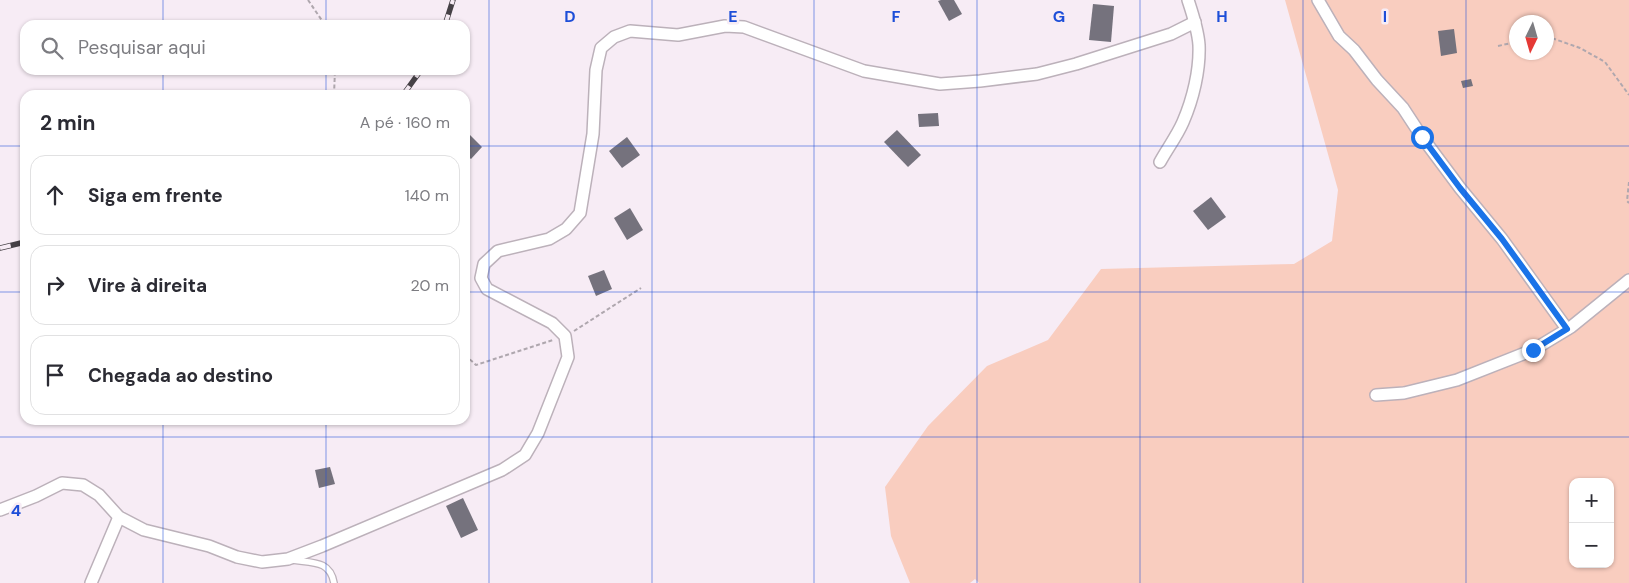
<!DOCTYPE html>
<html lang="pt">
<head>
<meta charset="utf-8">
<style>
  :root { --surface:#fff; --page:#f7f7f7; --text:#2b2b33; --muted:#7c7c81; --line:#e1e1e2 }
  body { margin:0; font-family:"DM Sans",sans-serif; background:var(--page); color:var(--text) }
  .controls { position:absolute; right:15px; bottom:15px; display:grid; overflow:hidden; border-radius:10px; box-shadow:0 1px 4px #0004 }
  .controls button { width:45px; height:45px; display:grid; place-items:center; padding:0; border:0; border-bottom:1px solid var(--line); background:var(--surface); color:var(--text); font:25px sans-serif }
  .compass { position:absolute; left:1509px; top:15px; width:45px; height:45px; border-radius:50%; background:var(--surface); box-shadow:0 1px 4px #0004; rotate:185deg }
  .stop { position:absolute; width:15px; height:15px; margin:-11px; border:4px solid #1a73e8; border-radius:50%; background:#fff }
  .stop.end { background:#1a73e8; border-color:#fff; box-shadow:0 1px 5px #0008 }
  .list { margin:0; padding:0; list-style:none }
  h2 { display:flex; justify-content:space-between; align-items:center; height:65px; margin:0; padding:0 20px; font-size:21px }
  h2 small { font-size:16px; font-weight:400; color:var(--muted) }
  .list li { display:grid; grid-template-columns:32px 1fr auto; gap:15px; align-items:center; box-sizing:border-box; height:80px; margin:0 10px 10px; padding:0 10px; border:1px solid var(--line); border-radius:15px }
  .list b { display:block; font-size:19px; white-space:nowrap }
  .list em { font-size:16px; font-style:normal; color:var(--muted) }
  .icon { flex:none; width:28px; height:28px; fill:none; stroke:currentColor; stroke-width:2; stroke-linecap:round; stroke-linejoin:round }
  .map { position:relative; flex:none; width:1629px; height:583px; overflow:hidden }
  .search { position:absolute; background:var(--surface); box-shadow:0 1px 4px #0004; left:20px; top:20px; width:450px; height:55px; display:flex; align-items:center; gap:12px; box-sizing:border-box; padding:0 18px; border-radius:15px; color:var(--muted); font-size:19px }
  .panel { position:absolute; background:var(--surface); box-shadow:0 1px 4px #0004; left:20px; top:90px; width:450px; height:335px; border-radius:15px }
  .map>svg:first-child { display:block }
  .green { fill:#f9cdbf; fill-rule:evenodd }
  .building { fill:#75727d }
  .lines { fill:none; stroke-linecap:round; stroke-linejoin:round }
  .service-casing { stroke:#bcb1ba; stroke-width:8 }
  .minor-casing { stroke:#bcb1ba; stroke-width:14 }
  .path { stroke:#afa7ae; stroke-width:2; stroke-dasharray:4 2.5; stroke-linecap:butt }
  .service { stroke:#fff; stroke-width:5.5 }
  .minor { stroke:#fff; stroke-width:11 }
  .rail-casing { stroke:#464146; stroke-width:5.5 }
  .rail { stroke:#f7ecf5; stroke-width:4; stroke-dasharray:11; stroke-linecap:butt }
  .route { stroke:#1a73e8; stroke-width:6 }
  .grid { fill:none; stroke:#1d4ed8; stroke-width:1; stroke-opacity:0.55 }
  .grid-label { font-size:16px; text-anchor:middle; font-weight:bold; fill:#1d4ed8; stroke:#f7ecf5; stroke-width:5; stroke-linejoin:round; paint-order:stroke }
</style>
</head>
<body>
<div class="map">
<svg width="1629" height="583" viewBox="0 0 1629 583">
  <rect width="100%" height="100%" fill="#f7ecf5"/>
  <path class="green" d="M 1285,0 L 1629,0 L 1629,583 L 979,583 L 975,579 L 970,583 L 910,583 L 891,536 L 885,487 L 928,426 L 987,366 L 1048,340 L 1101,269 L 1294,264 L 1332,241 L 1338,190 ZM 1516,22 L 1546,22 L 1546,52 L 1516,52 ZM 1573,482 L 1610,482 L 1610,564 L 1573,564 Z"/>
  <g class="building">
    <polygon points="941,0 954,0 962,14 949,21 938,1"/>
    <polygon points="1093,4 1114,6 1111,42 1089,40"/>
    <polygon points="1454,29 1457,53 1441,56 1438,31"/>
    <polygon points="1471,79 1473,86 1463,88 1461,81"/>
    <polygon points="938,113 939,126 919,127 918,114"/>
    <polygon points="897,130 921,155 908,167 884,142"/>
    <polygon points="469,134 482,147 471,159 465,154 465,139"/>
    <polygon points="627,137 640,155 622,168 609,151"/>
    <polygon points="1211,197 1226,217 1208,230 1193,211"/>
    <polygon points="630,208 643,230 627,240 614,218"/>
    <polygon points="604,270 612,289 596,296 588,276"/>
    <polygon points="330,467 335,484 319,488 315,470"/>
    <polygon points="463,498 478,530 461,538 446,506"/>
  </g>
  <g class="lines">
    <g class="service-casing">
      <path id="service" d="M 292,560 C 312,563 330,560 334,583"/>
    </g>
    <g class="minor-casing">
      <g id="minor">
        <polyline points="1318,0 1339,36 1354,50 1377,80 1403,108 1422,137 1460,188 1502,239 1567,329"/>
        <path d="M 1160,162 C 1167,149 1177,136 1183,122 C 1193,99 1200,70 1199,45 C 1198,30 1193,15 1188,0"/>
        <polyline points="1376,395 1404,393 1457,380 1533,350 1571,327 1629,280"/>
        <polyline points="0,510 36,496 62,483 83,485 99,495 119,517 144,530 209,546 237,557 262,562 288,559 322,546 502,470 525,455 538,433 568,357 565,336 552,323 487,289 481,278 484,264 498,251 549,239 566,229 580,213 593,134 596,70 601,48 614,37 630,31 678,35 725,26 744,27 864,71 940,84 980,81 1037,74 1076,64 1171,34 1195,22"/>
        <polyline points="91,583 119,517"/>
      </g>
    </g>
    <g class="path">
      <polyline points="308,0 325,25"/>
      <polyline points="1546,36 1580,48 1605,62 1629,95"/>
      <polyline points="1498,46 1516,42"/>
      <polyline points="334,95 335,70"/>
      <polyline points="1629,182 1627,201 1629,203"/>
      <polyline points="574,331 641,288"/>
      <polyline points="465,355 476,365 553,340"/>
    </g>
    <use href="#service" class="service"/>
    <use href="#minor" class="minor"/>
    <g class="rail-casing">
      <g id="rail">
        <polyline points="445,25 453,0"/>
        <polyline points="403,95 421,70"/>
        <polyline points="0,248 25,242"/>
      </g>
    </g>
    <use href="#rail" class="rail"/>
  </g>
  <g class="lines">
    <polyline class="route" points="1422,137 1460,188 1502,239 1567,329 1533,350"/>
  </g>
  <path class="grid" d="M 163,0 L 163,25M 326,0 L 326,25M 489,0 L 489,583M 652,0 L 652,583M 814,0 L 814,583M 977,0 L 977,583M 1140,0 L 1140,583M 1303,0 L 1303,583M 1466,0 L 1466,583M 163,70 L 163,95M 326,70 L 326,95M 0,146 L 25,146M 465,146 L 1629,146M 0,292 L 25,292M 465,292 L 1629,292M 163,420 L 163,583M 326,420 L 326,583M 0,437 L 1629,437"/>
  <g class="grid-label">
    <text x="570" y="22">D</text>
    <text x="733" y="22">E</text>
    <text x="896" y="22">F</text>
    <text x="1059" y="22">G</text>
    <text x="1222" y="22">H</text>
    <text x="1385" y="22">I</text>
    <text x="16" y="516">4</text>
  </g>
</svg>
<div class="controls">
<button>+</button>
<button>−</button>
</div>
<svg class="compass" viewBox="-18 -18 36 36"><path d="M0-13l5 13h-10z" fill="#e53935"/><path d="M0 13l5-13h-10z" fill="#7c7c81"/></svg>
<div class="stop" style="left:1422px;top:137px"></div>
<div class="stop end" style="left:1533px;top:350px"></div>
<div class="search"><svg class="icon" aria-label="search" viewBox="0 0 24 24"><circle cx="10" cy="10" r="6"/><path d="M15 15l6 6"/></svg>Pesquisar aqui</div>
<section class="panel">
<h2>2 min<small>A pé · 160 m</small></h2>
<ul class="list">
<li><svg class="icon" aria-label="ahead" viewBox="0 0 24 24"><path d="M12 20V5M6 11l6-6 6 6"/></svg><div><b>Siga em frente</b></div><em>140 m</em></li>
<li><svg class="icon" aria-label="right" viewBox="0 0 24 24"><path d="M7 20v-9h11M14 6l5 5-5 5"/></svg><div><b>Vire à direita</b></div><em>20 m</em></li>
<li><svg class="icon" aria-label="arrive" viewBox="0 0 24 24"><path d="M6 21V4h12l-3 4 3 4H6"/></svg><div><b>Chegada ao destino</b></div></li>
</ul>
</section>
</div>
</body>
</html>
